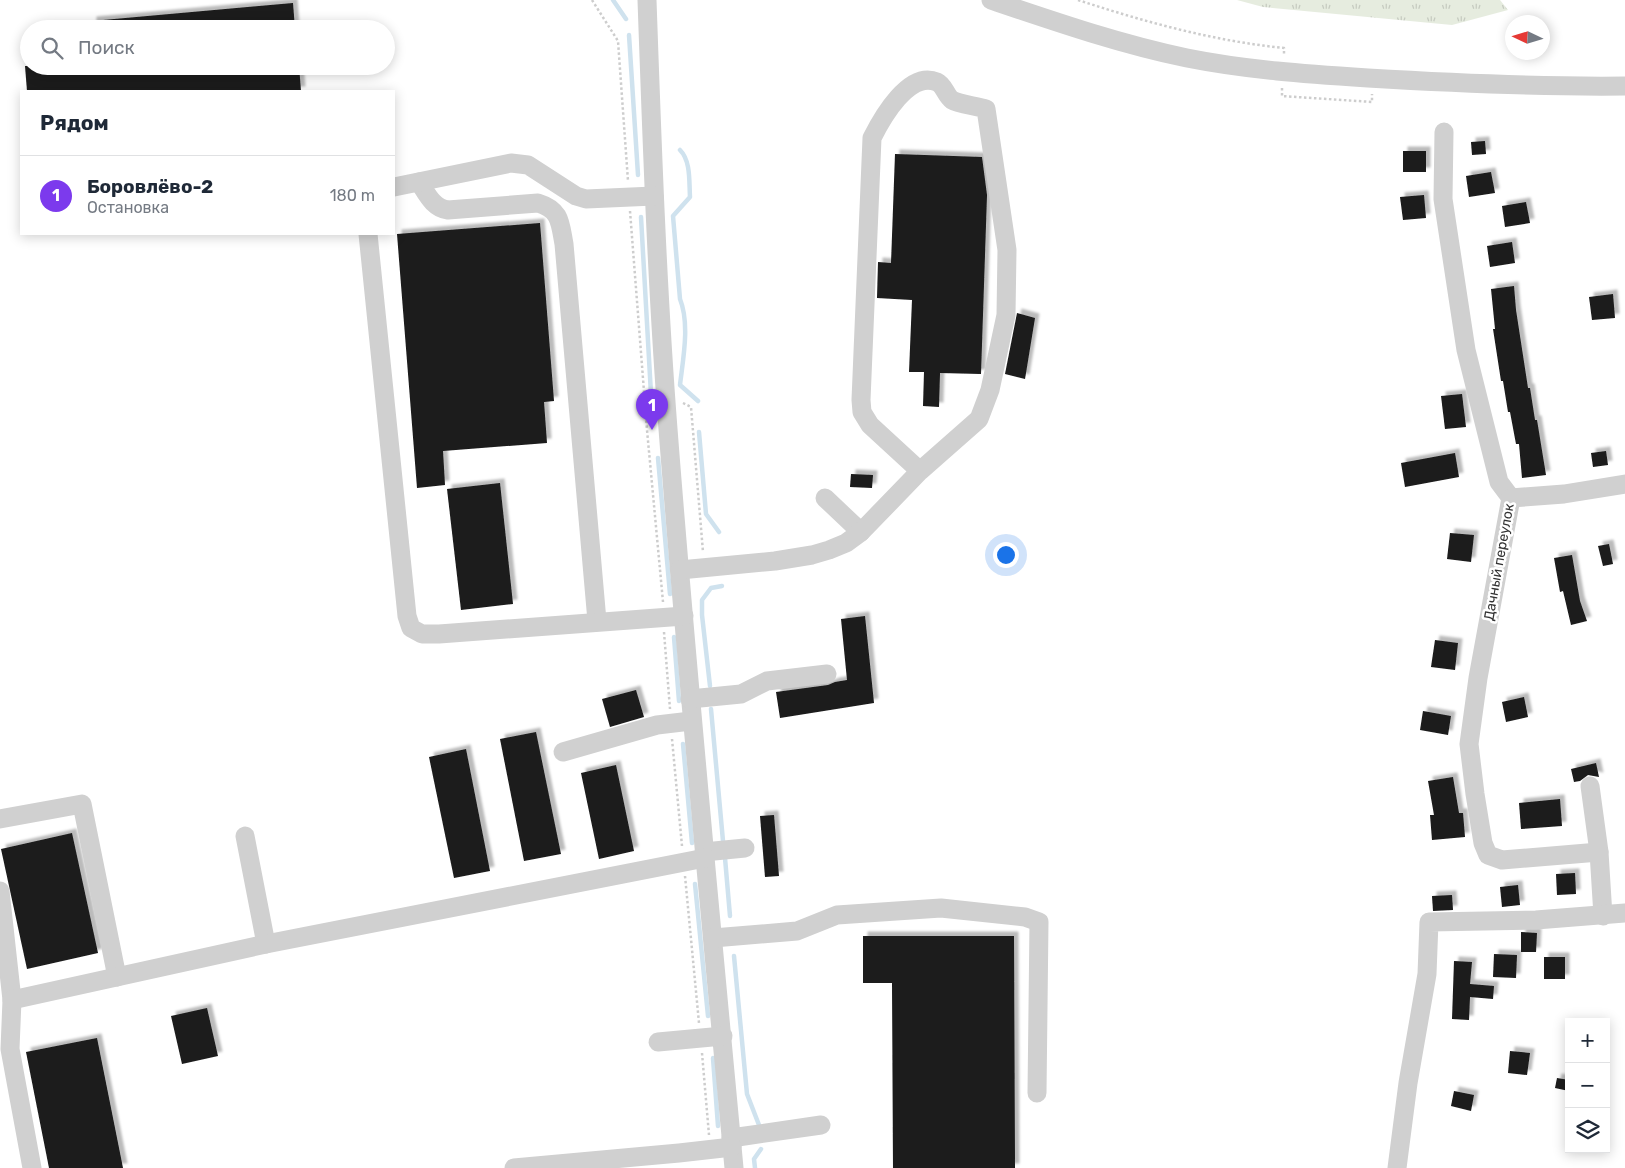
<!DOCTYPE html>
<html lang="ru">
<head>
<meta charset="utf-8">
<style>
  :root { --surface:#fff; --page:#f6f6f7; --text:#1f2937; --muted:#747a83; --line:#e0e1e3; --accent:#7c3aed }
  body { margin:0; font-family:Rubik,sans-serif; background:var(--page); color:var(--text) }
  .controls { position:absolute; right:15px; bottom:15px; display:grid; overflow:hidden; border-radius:0px; box-shadow:0 2px 12px #0003 }
  .controls button { width:45px; height:45px; display:grid; place-items:center; padding:0; border:0; border-bottom:1px solid var(--line); background:var(--surface); color:var(--text); font:25px sans-serif }
  .compass { position:absolute; left:1505px; top:15px; width:45px; height:45px; border-radius:50%; background:var(--surface); box-shadow:0 2px 12px #0003; rotate:274deg }
  .you { position:absolute; left:1005px; top:554px; width:18px; height:18px; margin:-12px; border:4px solid #fff; border-radius:50%; background:#1a73e8; box-shadow:0 0 0 8px #1a73e833 }
  .badge { display:grid; place-items:center; width:32px; height:32px; border-radius:50%; background:var(--accent); color:#fff; font-size:16px; font-weight:700 }
  .pin { position:absolute; translate:-50% -41px; filter:drop-shadow(0 1px 2px #0008) }
  .pin::after { content:''; position:absolute; top:26px; width:18px; height:15px; background:inherit; clip-path:polygon(0 0,100% 0,50% 100%) }
  .list { margin:0; padding:0; list-style:none }
  h2 { display:flex; justify-content:space-between; align-items:center; height:65px; margin:0; padding:0 20px; font-size:21px }
  h2 small { font-size:16px; font-weight:400; color:var(--muted) }
  .list li { display:grid; grid-template-columns:32px 1fr auto; gap:15px; align-items:center; box-sizing:border-box; height:80px; padding:0 20px; border-top:1px solid var(--line) }
  .list b { display:block; font-size:19px; white-space:nowrap }
  .list p { margin:0; font-size:16px; white-space:nowrap; color:var(--muted) }
  .list em { font-size:16px; font-style:normal; color:var(--muted) }
  .icon { flex:none; width:28px; height:28px; fill:none; stroke:currentColor; stroke-width:2; stroke-linecap:round; stroke-linejoin:round }
  .map { position:relative; flex:none; width:1625px; height:1168px; overflow:hidden }
  .search { position:absolute; background:var(--surface); box-shadow:0 2px 12px #0003; left:20px; top:20px; width:375px; height:55px; display:flex; align-items:center; gap:12px; box-sizing:border-box; padding:0 18px; border-radius:28px; color:var(--muted); font-size:19px }
  .panel { position:absolute; background:var(--surface); box-shadow:0 2px 12px #0003; left:20px; top:90px; width:375px; height:145px; border-radius:0px }
  .map>svg:first-child { display:block }
  .grass { fill:url(#grass-tufts) }
  .lines { fill:none; stroke-linecap:round; stroke-linejoin:round }
  .stream { stroke:#cfe2ee; stroke-width:4.5 }
  .building { fill:#1a1a1a; filter:url(#shadow) }
  .path { stroke:#cdcdcd; stroke-width:2.5; stroke-dasharray:2.5 2.5; stroke-linecap:butt }
  .minor { stroke:#d0d0d0; stroke-width:19 }
  .labels { text-anchor:middle; dominant-baseline:central; stroke-width:5; stroke-linejoin:round; paint-order:stroke }
  .street-label { font-size:14px; fill:#333; stroke:#fff }
</style>
</head>
<body>
<div class="map">
<svg width="1625" height="1168" viewBox="0 0 1625 1168">
  <defs>
    <pattern id="grass-tufts" width="24" height="20" patternUnits="userSpaceOnUse" patternTransform="scale(1.25)"><rect width="24" height="20" fill="#e6ecdf"/><path d="M3 7l-1-3M5 7V3M7 7l1-3M15 17l-1-3M17 17v-4M19 17l1-3" fill="none" stroke="#c6cbc0"/></pattern>
    <filter id="shadow"><feDropShadow dx="4.5" dy="-4.5" stdDeviation="1" flood-color="#0004"/></filter>
  </defs>
  <rect width="100%" height="100%" fill="#fff"/>
  <polygon class="grass" points="1237,0 1500,0 1508,10 1452,25 1263,7"/>
  <g class="lines">
    <g class="stream">
      <polyline points="613,0 626,19"/>
      <polyline points="629,35 638,175"/>
      <path d="M 680,150 C 691,161 689,182 690,197 L 673,216 L 680,299 C 690,324 683,359 680,385 L 698,401"/>
      <polyline points="641,217 651,394"/>
      <polyline points="699,432 706,514 719,532"/>
      <polyline points="658,458 670,594"/>
      <polyline points="674,637 679,701"/>
      <polyline points="710,686 702,615 702,600 711,588 722,586"/>
      <polyline points="711,709 723,841"/>
      <polyline points="683,744 692,843"/>
      <polyline points="725,858 730,916"/>
      <polyline points="695,884 708,1016"/>
      <polyline points="734,956 747,1094 759,1125"/>
      <polyline points="713,1058 718,1126"/>
      <polyline points="755,1168 754,1159 761,1149"/>
    </g>
  </g>
  <g class="building">
    <polygon points="293,3 295,29 92,29 92,21"/>
    <polygon points="25,66 299,66 301,91 27,91"/>
    <polygon points="1485,141 1486,154 1472,155 1471,142"/>
    <rect x="1403" y="151" width="23" height="21"/>
    <polygon points="895,154 982,157 987,195 981,374 940,373 939,407 923,406 924,372 909,372 912,300 877,298 878,262 891,263"/>
    <polygon points="1491,172 1495,193 1469,197 1466,176"/>
    <polygon points="1424,195 1426,218 1403,220 1400,197"/>
    <polygon points="1526,202 1530,223 1505,227 1502,206"/>
    <polygon points="540,223 554,401 544,402 547,443 443,451 445,485 417,488 397,234"/>
    <polygon points="1512,242 1515,263 1490,267 1487,246"/>
    <polygon points="1514,286 1516,310 1528,388 1530,388 1535,420 1537,420 1546,475 1522,478 1519,444 1516,444 1510,412 1508,412 1503,381 1501,381 1493,329 1495,329 1491,289"/>
    <polygon points="1613,294 1615,318 1592,320 1589,297"/>
    <polygon points="1017,313 1035,318 1025,379 1005,374"/>
    <polygon points="1462,394 1466,427 1445,429 1441,396"/>
    <polygon points="1606,451 1608,465 1593,467 1591,453"/>
    <polygon points="1455,453 1459,477 1405,487 1401,463"/>
    <polygon points="851,474 873,475 872,488 850,487"/>
    <polygon points="500,483 513,604 461,610 447,489"/>
    <polygon points="1450,533 1474,535 1471,562 1447,559"/>
    <polygon points="1609,544 1613,564 1603,566 1598,546"/>
    <polygon points="1572,555 1580,601 1587,621 1571,625 1563,591 1560,592 1554,558"/>
    <polygon points="865,616 874,703 780,718 776,692 828,685 835,682 847,680 841,619"/>
    <polygon points="1435,640 1458,643 1455,670 1431,667"/>
    <polygon points="636,690 644,717 610,727 602,699"/>
    <polygon points="1524,697 1528,717 1506,722 1502,702"/>
    <polygon points="1423,711 1451,716 1448,735 1420,730"/>
    <polygon points="536,732 561,854 524,861 500,739"/>
    <polygon points="466,749 490,871 454,878 429,757"/>
    <polygon points="1596,763 1599,777 1588,775 1580,781 1574,782 1571,769"/>
    <polygon points="616,765 634,851 599,859 581,773"/>
    <polygon points="1453,777 1459,813 1463,813 1465,837 1432,840 1430,815 1434,815 1428,781"/>
    <polygon points="1560,799 1562,826 1521,829 1519,803"/>
    <polygon points="774,815 779,876 765,877 760,816"/>
    <polygon points="72,833 98,953 27,969 1,849"/>
    <polygon points="1575,873 1576,894 1557,895 1556,874"/>
    <polygon points="1518,885 1520,905 1502,907 1500,887"/>
    <polygon points="1452,895 1453,910 1433,911 1432,896"/>
    <polygon points="1521,932 1537,933 1536,952 1521,952"/>
    <polygon points="863,936 1014,936 1015,1168 893,1168 892,983 863,983"/>
    <polygon points="1494,954 1517,955 1516,978 1493,977"/>
    <rect x="1544" y="957" width="21" height="22"/>
    <polygon points="1454,961 1472,962 1470,984 1494,986 1493,999 1470,997 1469,1020 1452,1019"/>
    <polygon points="207,1008 218,1056 182,1064 171,1016"/>
    <polygon points="97,1038 123,1168 49,1168 26,1052"/>
    <polygon points="1510,1051 1530,1053 1527,1075 1508,1073"/>
    <polygon points="1557,1078 1569,1080 1569,1091 1555,1088"/>
    <polygon points="1454,1091 1474,1095 1471,1111 1451,1106"/>
  </g>
  <g class="lines">
    <g class="path">
      <polyline points="592,0 618,41 628,181"/>
      <path d="M 1078,0 C 1145,22 1214,41 1284,48 L 1284,56"/>
      <polyline points="1282,88 1282,96 1372,102 1372,94"/>
      <polyline points="630,211 647,430 663,602"/>
      <polyline points="683,403 691,407 703,552"/>
      <polyline points="664,632 670,709"/>
      <polyline points="672,739 682,846"/>
      <polyline points="685,876 699,1023"/>
      <polyline points="702,1053 709,1135"/>
    </g>
    <g class="minor">
      <path d="M 647,0 C 652,143 657,286 668,429 C 687,676 711,922 734,1168"/>
      <path d="M 991,0 C 1056,22 1120,44 1187,58 C 1247,70 1307,74 1368,78 C 1453,83 1539,87 1625,86"/>
      <polyline points="1444,132 1443,199 1466,350 1499,482 1511,498 1478,678 1469,744 1475,794 1483,843 1488,855 1502,860 1599,852"/>
      <path d="M 419,182 C 427,194 433,208 448,210 L 538,203 C 561,210 560,223 564,244 L 597,621"/>
      <polyline points="394,187 511,163 528,165 576,196 586,199 654,196"/>
      <polyline points="368,234 407,616 411,628 422,634 439,634 684,616"/>
      <polyline points="825,498 861,532"/>
      <polyline points="1511,498 1564,494 1625,484"/>
      <path d="M 680,570 L 775,561 L 812,555 L 829,550 L 846,543 L 861,532 L 920,471 L 979,419 L 990,390 L 1006,315 L 1007,250 L 986,109 C 977,106 958,104 952,100 C 946,96 944,85 937,82 C 909,70 882,118 872,138 L 861,400 L 862,412 L 870,425 L 920,471"/>
      <polyline points="690,699 741,694 767,681 827,674"/>
      <polyline points="563,752 657,725 691,721"/>
      <polyline points="1590,786 1599,852 1603,916"/>
      <polyline points="0,819 82,804 117,977"/>
      <polyline points="245,836 266,944"/>
      <polyline points="704,852 745,848"/>
      <polyline points="0,891 12,1000 10,1049 32,1168"/>
      <polyline points="713,938 797,931 837,915 941,908 1025,917 1039,922 1037,1093"/>
      <polyline points="12,1000 266,944 705,858"/>
      <polyline points="658,1042 723,1036"/>
      <polyline points="731,1138 821,1125"/>
      <polyline points="514,1168 679,1153 732,1147"/>
      <polyline points="1397,1168 1408,1083 1427,974 1429,922 1536,920 1625,913"/>
    </g>
  </g>
  <g class="labels">
    <g class="street-label">
      <text transform="translate(1499 562) rotate(-80)">Дачный переулок</text>
    </g>
  </g>
</svg>
<div class="controls">
<button>+</button>
<button>−</button>
<button><svg class="icon" aria-label="layers" viewBox="0 0 24 24"><path d="M12 4l9 5-9 5-9-5zM3 14l9 5 9-5"/></svg></button>
</div>
<svg class="compass" viewBox="-18 -18 36 36"><path d="M0-13l5 13h-10z" fill="#e53935"/><path d="M0 13l5-13h-10z" fill="#747a83"/></svg>
<div class="you"></div>
<div class="pin badge" style="left:652px;top:430px">1</div>
<div class="search"><svg class="icon" aria-label="search" viewBox="0 0 24 24"><circle cx="10" cy="10" r="6"/><path d="M15 15l6 6"/></svg>Поиск</div>
<section class="panel">
<h2>Рядом<small></small></h2>
<ul class="list">
<li><span class="badge">1</span><div><b>Боровлёво-2</b><p>Остановка</p></div><em>180 m</em></li>
</ul>
</section>
</div>
</body>
</html>
